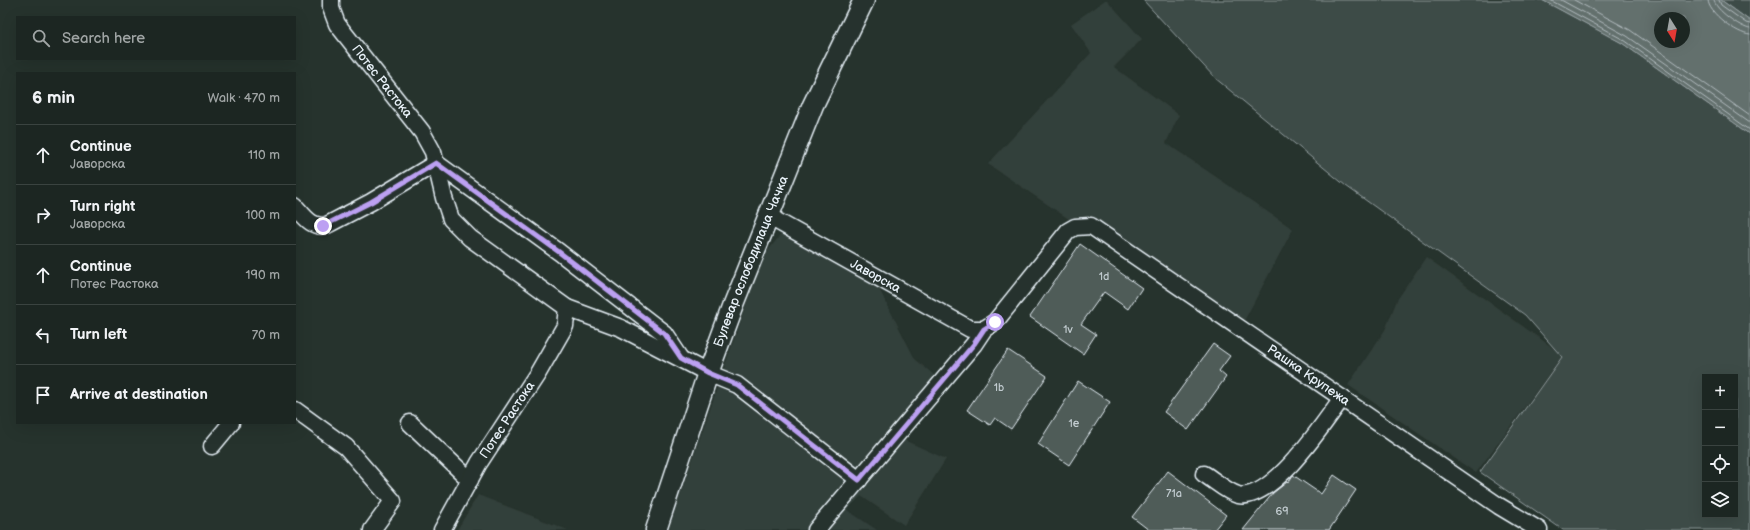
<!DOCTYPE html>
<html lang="en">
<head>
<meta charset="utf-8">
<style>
  :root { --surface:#1c2622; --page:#252e2a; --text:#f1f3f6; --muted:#a0a5a5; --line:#3a4340 }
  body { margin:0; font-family:"Balsamiq Sans",sans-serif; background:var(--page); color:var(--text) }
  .controls { position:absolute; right:12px; bottom:12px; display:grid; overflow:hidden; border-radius:0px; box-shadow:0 4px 16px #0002 }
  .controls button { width:36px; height:36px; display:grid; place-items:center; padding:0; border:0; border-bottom:1px solid var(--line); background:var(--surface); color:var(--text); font:20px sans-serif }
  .compass { position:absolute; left:1654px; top:12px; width:36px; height:36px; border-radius:50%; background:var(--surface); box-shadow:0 4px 16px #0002; rotate:169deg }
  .stop { position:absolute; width:12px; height:12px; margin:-9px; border:3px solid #bca0f2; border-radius:50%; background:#fff }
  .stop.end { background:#bca0f2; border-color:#fff; box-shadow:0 1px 4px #0008 }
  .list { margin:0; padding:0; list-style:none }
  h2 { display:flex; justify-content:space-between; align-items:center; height:52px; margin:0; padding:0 16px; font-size:17px }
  h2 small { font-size:13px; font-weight:400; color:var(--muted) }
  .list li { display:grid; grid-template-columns:26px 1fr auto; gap:12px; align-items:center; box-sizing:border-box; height:60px; padding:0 16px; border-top:1px solid var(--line) }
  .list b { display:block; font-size:15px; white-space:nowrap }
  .list p { margin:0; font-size:13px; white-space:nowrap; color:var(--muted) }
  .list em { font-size:13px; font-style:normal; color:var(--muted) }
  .icon { flex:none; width:22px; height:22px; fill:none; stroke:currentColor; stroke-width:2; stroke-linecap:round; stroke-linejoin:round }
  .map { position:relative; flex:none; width:1750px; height:530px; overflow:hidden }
  .search { position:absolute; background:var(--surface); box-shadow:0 4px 16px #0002; left:16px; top:16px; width:280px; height:44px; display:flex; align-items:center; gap:10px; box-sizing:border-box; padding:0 14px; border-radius:0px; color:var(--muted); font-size:15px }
  .panel { position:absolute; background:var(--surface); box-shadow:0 4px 16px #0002; left:16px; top:72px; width:280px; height:352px; border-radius:0px }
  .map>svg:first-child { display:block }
  .built { fill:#333f3a }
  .green { fill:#3e4b47; stroke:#939ea0; fill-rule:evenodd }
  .water { fill:#636f6d; stroke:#98a3a5; fill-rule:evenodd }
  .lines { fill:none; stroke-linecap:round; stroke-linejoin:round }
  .shore { stroke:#b3bdc0; stroke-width:1 }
  .building { fill:#505c59; stroke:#e8f1f8 }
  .minor-casing { stroke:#e8f1f8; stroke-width:19 }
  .major-casing { stroke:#e8f1f8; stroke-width:23 }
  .minor { stroke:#26332d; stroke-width:16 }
  .major { stroke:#26332d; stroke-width:20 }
  .route { stroke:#bca0f2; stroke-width:5 }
  .labels { text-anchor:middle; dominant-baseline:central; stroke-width:4; stroke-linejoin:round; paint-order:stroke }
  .number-label { font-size:11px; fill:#c2ccd0 }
  .street-label { font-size:13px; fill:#e8f1f8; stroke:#26332d }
</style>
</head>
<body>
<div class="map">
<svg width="1750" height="530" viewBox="0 0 1750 530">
  <rect width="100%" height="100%" fill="#26332d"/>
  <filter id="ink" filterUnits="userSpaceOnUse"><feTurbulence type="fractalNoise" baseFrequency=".025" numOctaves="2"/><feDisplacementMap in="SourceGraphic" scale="8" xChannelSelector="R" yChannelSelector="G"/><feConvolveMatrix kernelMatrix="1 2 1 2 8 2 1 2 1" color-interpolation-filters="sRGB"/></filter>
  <g filter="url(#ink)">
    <g class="built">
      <polygon points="1105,0 1107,0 1142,39 1114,67 1179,115 1166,143 1293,229 1244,321 1102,225 1082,228 988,164 1091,53 1071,24"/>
      <polygon points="790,223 871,273 915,359 947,386 904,440 946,459 904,525 861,496 847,510 877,530 668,530 762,258"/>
      <polygon points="1426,257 1563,355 1476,473 1348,385 1385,330 1397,300"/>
      <polygon points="478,495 568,530 457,530"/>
    </g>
    <g class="green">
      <path d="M 1143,0 L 1542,0 L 1622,43 L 1750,134 L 1750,530 L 1563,530 L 1480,472 L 1562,357 L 1525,315 L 1346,186 L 1215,78 ZM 1705,377 L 1735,377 L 1735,515 L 1705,515 Z"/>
      <polygon points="1721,0 1750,0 1750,21"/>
    </g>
    <path class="water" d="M 1542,0 L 1721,0 L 1750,21 L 1750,134 L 1622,43 ZM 1660,18 L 1684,18 L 1684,42 L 1660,42 Z"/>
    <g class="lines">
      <g class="shore">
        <polyline points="1550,0 1624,40 1750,130"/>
        <polyline points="1561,0 1627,36 1750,123"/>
        <polyline points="1574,0 1630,30 1750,116"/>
        <path d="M 1708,0 C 1708,13 1737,34 1750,35"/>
        <path d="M 1714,0 C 1714,9 1741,28 1750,29"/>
        <polyline points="1719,0 1721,5 1746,23 1750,24"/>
      </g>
    </g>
    <g class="building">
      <polygon points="1080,244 1142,288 1128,309 1104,292 1081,324 1096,334 1083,354 1030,317"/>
      <polygon points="1213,344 1230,356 1219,371 1226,377 1188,430 1164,412"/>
      <polygon points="1008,350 1047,376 1011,429 995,418 990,425 967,410"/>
      <polygon points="1078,381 1110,402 1069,465 1038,444"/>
      <polygon points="1168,471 1226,515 1214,530 1149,530 1132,517"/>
      <polygon points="1293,475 1321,494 1334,475 1356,490 1329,530 1243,530 1273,493 1287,482 1288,483"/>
    </g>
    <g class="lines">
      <g class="minor-casing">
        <g id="minor">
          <path id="s1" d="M 331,0 L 331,8 L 337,24 L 422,132 L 433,152 L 444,198 L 451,219 L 470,238 L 567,308 L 621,328 L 708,373 L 737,385 L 859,480"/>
          <path d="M 295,206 C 304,216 312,229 327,225 L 371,202 L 436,163 L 559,252 L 664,333 L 680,357"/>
          <path id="s2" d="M 768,216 L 970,329 L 984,329 L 995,322 L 1068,231 L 1075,227 L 1091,226 L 1499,506 L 1539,530"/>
          <polyline points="295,410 346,447 393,501 372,530"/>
          <polyline points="410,423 470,480"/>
          <polyline points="212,446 231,423"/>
          <path d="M 1204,474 C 1214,480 1227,492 1238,495 C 1272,502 1324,423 1342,398"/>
          <path id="s3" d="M 442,530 L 479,463 L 538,373 L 565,326 L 567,308"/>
          <polyline points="816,530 974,344 984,329"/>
        </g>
      </g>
      <g class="major-casing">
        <g id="major">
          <path id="s4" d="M 656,530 L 708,373 L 733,305 L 813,105 L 864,0"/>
        </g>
      </g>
      <use href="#minor" class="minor"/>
      <use href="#major" class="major"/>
    </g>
  </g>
  <g class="lines" filter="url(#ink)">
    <polyline class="route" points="323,226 371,202 436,163 559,252 664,333 681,358 708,373 737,385 859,480 974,344 984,329 995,322"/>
  </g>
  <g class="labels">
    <g class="number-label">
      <text x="1104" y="276">1d</text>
      <text x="1068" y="329">1v</text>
      <text x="999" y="387">1b</text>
      <text x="1074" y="423">1e</text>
      <text x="1174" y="493">71a</text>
      <text x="1282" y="511">69</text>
    </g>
    <g class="street-label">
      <text stroke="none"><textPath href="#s1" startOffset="98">Потес Растока</textPath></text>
      <text stroke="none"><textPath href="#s4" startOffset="285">Булевар ослободилаца Чачка</textPath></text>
      <text stroke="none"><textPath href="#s2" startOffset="123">Јаворска</textPath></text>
      <text stroke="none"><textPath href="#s2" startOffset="663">Рашка Крупежа</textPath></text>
      <text stroke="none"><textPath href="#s3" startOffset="128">Потес Растока</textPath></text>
    </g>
  </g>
</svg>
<div class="controls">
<button>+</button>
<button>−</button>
<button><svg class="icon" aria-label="locate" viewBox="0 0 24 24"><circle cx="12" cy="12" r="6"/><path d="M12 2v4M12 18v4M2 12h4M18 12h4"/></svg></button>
<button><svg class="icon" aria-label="layers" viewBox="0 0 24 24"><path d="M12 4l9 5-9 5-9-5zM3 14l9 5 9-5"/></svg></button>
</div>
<svg class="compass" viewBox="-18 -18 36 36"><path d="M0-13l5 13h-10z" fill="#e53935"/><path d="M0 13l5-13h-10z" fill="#a0a5a5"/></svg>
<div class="stop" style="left:995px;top:322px"></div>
<div class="stop end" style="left:323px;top:226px"></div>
<div class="search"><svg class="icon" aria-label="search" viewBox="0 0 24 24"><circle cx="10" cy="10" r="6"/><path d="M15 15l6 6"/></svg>Search here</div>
<section class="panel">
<h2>6 min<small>Walk · 470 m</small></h2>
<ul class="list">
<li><svg class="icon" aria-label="ahead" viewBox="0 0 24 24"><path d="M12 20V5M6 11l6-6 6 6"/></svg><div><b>Continue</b><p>Јаворска</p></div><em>110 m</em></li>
<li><svg class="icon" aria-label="right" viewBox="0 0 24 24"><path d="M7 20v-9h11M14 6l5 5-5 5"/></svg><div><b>Turn right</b><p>Јаворска</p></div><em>100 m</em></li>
<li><svg class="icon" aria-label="ahead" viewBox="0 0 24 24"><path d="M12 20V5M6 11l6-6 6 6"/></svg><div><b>Continue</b><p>Потес Растока</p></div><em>190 m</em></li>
<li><svg class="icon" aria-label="left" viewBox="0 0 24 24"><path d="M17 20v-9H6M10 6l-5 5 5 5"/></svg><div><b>Turn left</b></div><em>70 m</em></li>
<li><svg class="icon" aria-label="arrive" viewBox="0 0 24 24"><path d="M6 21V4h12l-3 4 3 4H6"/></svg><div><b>Arrive at destination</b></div></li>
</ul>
</section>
</div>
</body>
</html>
